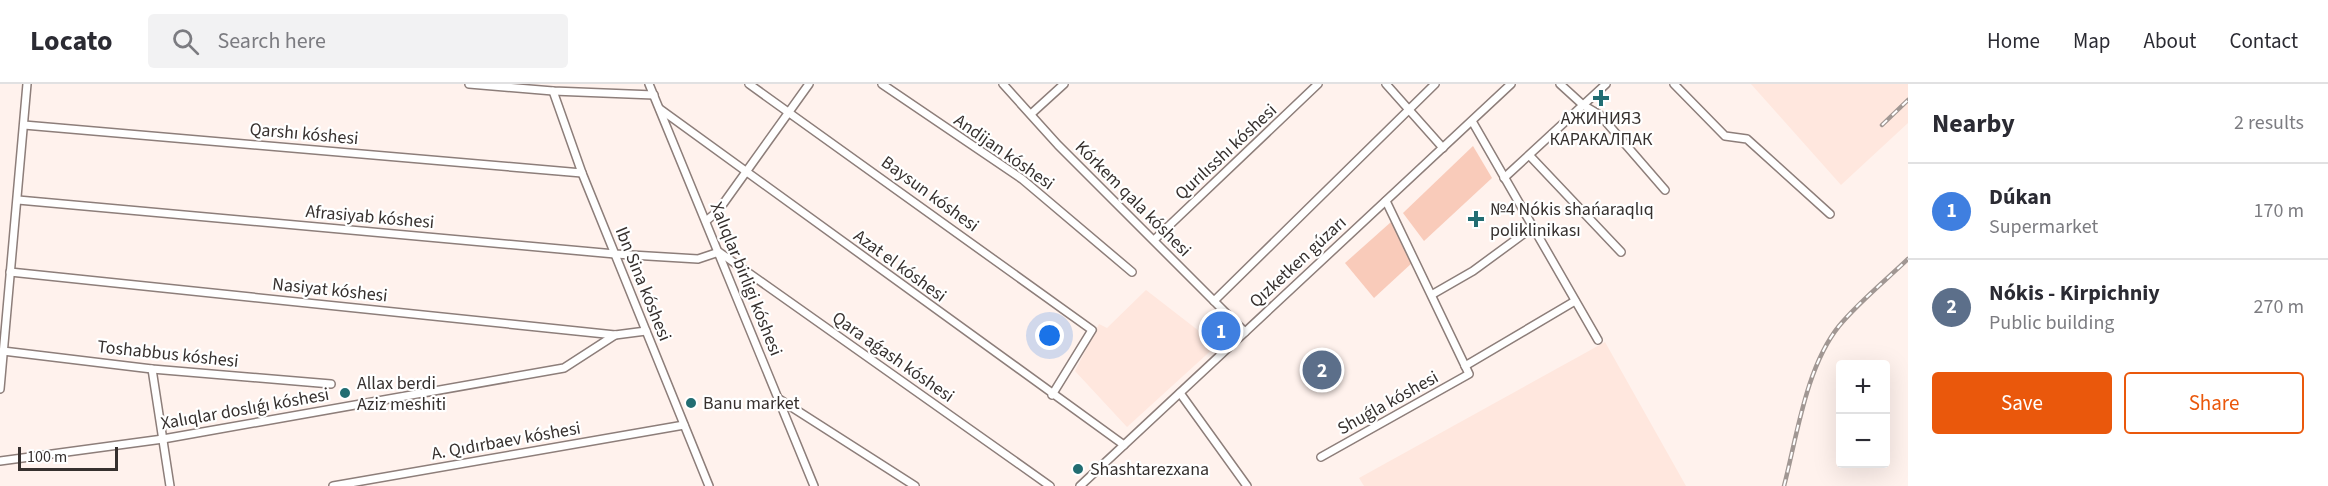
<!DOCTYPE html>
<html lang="en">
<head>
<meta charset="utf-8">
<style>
  :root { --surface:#fff; --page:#f2f2f3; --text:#2b2b33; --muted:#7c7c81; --line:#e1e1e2; --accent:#ea580c }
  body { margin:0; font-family:"Source Sans 3",sans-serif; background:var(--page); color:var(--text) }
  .controls { position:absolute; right:18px; bottom:18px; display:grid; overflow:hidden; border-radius:6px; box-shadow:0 6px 24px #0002 }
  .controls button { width:54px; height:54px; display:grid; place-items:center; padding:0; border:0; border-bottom:2px solid var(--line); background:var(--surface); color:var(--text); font:30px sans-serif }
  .scale { position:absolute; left:18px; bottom:15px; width:100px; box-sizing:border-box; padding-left:6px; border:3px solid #36302e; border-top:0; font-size:16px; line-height:21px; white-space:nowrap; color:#36302e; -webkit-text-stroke:4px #fff; paint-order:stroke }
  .you { position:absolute; left:1050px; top:252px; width:21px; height:21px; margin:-15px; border:4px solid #fff; border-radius:50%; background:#1a73e8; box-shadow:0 0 0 9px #1a73e833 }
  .badge { display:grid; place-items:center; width:39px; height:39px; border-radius:50%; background:var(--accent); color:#fff; font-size:20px; font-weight:700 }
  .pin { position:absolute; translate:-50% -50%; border:3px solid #fff; box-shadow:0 2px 6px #0006 }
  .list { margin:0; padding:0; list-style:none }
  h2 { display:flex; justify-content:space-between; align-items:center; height:78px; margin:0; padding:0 24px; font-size:26px }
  h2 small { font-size:20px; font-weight:400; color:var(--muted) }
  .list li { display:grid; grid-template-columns:39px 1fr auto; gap:18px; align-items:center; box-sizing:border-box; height:96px; padding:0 24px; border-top:2px solid var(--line) }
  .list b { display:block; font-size:22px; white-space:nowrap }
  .list p { margin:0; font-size:20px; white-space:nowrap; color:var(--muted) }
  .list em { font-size:20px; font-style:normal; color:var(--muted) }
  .actions { display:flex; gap:12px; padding:18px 24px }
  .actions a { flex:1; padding:14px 0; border:2px solid var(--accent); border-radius:6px; text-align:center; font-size:21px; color:var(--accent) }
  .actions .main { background:var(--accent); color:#fff }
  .icon { flex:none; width:33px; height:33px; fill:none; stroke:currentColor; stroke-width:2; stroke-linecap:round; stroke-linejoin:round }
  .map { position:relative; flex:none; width:1908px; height:402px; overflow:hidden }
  header { display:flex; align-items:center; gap:36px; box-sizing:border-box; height:84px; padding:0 30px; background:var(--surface); border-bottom:2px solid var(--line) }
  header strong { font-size:28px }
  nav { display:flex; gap:33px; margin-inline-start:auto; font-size:21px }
  .search { width:420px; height:54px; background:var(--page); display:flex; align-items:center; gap:15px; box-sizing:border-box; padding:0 21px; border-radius:6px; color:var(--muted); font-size:22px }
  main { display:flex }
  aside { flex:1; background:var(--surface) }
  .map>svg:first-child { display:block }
  .built { fill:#ffe7de }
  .green { fill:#f9cbba }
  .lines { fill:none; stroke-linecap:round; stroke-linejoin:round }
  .minor-casing { stroke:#8d7e7a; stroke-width:10 }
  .minor { stroke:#fff; stroke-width:7 }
  .rail-casing { stroke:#a19793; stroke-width:4.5 }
  .rail { stroke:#fff; stroke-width:2; stroke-dasharray:7; stroke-linecap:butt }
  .poi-dot { fill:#226d72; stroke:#fff; stroke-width:2 }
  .labels { text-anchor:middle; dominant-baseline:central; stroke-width:4.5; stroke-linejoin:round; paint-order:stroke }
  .poi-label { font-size:18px; fill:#36302e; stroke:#fff; text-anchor:start }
  .street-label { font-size:18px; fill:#36302e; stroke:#fff }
</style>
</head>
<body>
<header>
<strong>Locato</strong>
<div class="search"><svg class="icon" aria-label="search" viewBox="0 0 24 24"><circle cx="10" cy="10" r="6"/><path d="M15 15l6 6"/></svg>Search here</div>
<nav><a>Home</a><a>Map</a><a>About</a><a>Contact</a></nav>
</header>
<main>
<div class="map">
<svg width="1908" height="402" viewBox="0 0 1908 402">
  <rect width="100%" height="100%" fill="#fff2ed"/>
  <g class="built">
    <polygon points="1751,0 1908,0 1908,39 1841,101"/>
    <polygon points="1146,206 1217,261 1127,343 1075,287 1099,240 1107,244"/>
    <polygon points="1605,258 1686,402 1364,402 1359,394"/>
  </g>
  <g class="green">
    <polygon points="1473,62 1492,94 1424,157 1403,129"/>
    <polygon points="1391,138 1393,138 1413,178 1374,214 1345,179"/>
  </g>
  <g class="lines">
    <g class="minor-casing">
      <g id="minor">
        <polyline points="469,0 553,7 654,11"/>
        <polyline points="649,0 814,402"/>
        <polyline points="749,0 1092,246 1052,311"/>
        <polyline points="882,0 1022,95 1132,188"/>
        <polyline points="1003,0 1058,61 1245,248"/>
        <polyline points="1386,0 1443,64"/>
        <polyline points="1560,0 1583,21 1600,31 1665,106"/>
        <polyline points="1674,0 1725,52 1747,55 1830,130"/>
        <polyline points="553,7 582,89 709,402"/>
        <polyline points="660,25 1124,361"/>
        <polyline points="1031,30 1064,0"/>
        <polyline points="1472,37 1598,256"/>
        <polyline points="24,41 582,89"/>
        <polyline points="1530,72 1621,168"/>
        <polyline points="1504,94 1606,0"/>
        <polyline points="18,116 615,170 698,175 719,168 1050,402"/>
        <polyline points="706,137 718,127 809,0"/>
        <polyline points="1154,156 1318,0"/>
        <polyline points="10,188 615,251 646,247"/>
        <polyline points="1433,210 1473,187 1533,143"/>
        <polyline points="1214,217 1435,0"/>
        <polyline points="3,267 152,285 331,300"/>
        <polyline points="1465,282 1575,217"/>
        <polyline points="152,285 170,402"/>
        <polyline points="0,305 27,0"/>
        <polyline points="1180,309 1247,402"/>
        <polyline points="779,315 915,402"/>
        <polyline points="1321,373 1469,290 1386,117"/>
        <polyline points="0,377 163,355 564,284 615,251"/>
        <polyline points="333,402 684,341"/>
        <polyline points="1080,402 1511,0"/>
      </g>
    </g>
    <use href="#minor" class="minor"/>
    <g class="rail-casing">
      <g id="rail">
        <polyline points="1882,41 1908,16"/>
        <path d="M 1784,402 C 1797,352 1806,283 1839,242 C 1859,218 1885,197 1908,175"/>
      </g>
    </g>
    <use href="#rail" class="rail"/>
  </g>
  <g class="poi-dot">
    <path d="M1598 5h6v6h6v6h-6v6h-6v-6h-6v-6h6z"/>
    <path d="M1473 126h6v6h6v6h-6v6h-6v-6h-6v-6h6z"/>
    <circle cx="345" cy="309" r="6"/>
    <circle cx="691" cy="319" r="6"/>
    <circle cx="1078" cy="385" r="6"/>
  </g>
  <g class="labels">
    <g class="poi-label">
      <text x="1601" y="34" text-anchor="middle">АЖИНИЯЗ<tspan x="1601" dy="21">КАРАКАЛПАК</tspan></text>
      <text x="1490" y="125">№4 Nókis shańaraqlıq<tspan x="1490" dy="21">poliklinikası</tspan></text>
      <text x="357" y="299">Allax berdi<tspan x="357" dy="21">Aziz meshiti</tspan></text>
      <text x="703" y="319">Banu market</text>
      <text x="1090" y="385">Shashtarezxana</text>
    </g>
    <g class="street-label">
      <text transform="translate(304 50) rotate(5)">Qarshı kóshesi</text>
      <text transform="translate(1004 68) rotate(35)">Andijan kóshesi</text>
      <text transform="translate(1226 68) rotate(-43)">Qurılısshı kóshesi</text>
      <text transform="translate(930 110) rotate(36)">Baysun kóshesi</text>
      <text transform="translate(1133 115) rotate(45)">Kórkem qala kóshesi</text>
      <text transform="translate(370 133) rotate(5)">Afrasiyab kóshesi</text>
      <text transform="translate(1298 178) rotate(-43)">Qızketken gúzarı</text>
      <text transform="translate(900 182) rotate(36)">Azat el kóshesi</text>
      <text transform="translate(746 195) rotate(68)">Xalıqlar birligi kóshesi</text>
      <text transform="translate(643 200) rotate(68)">Ibn Sina kóshesi</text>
      <text transform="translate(330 206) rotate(6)">Nasiyat kóshesi</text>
      <text transform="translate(168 270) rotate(6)">Toshabbus kóshesi</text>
      <text transform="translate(893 273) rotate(35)">Qara aǵash kóshesi</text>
      <text transform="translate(1388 319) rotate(-29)">Shuǵla kóshesi</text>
      <text transform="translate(245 325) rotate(-10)">Xalıqlar doslıǵı kóshesi</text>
      <text transform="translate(506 357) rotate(-10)">A. Qıdırbaev kóshesi</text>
    </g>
  </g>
</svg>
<div class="controls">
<button>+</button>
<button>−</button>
</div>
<div class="scale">100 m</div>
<div class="you"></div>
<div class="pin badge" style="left:1221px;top:247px;background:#3f7fe0">1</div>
<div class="pin badge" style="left:1322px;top:286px;background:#5c6f8a">2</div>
</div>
<aside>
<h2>Nearby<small>2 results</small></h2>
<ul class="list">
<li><span class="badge" style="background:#3f7fe0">1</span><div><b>Dúkan</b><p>Supermarket</p></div><em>170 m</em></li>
<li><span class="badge" style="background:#5c6f8a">2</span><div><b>Nókis - Kirpichniy</b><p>Public building</p></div><em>270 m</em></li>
</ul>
<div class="actions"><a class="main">Save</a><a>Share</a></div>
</aside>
</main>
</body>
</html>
